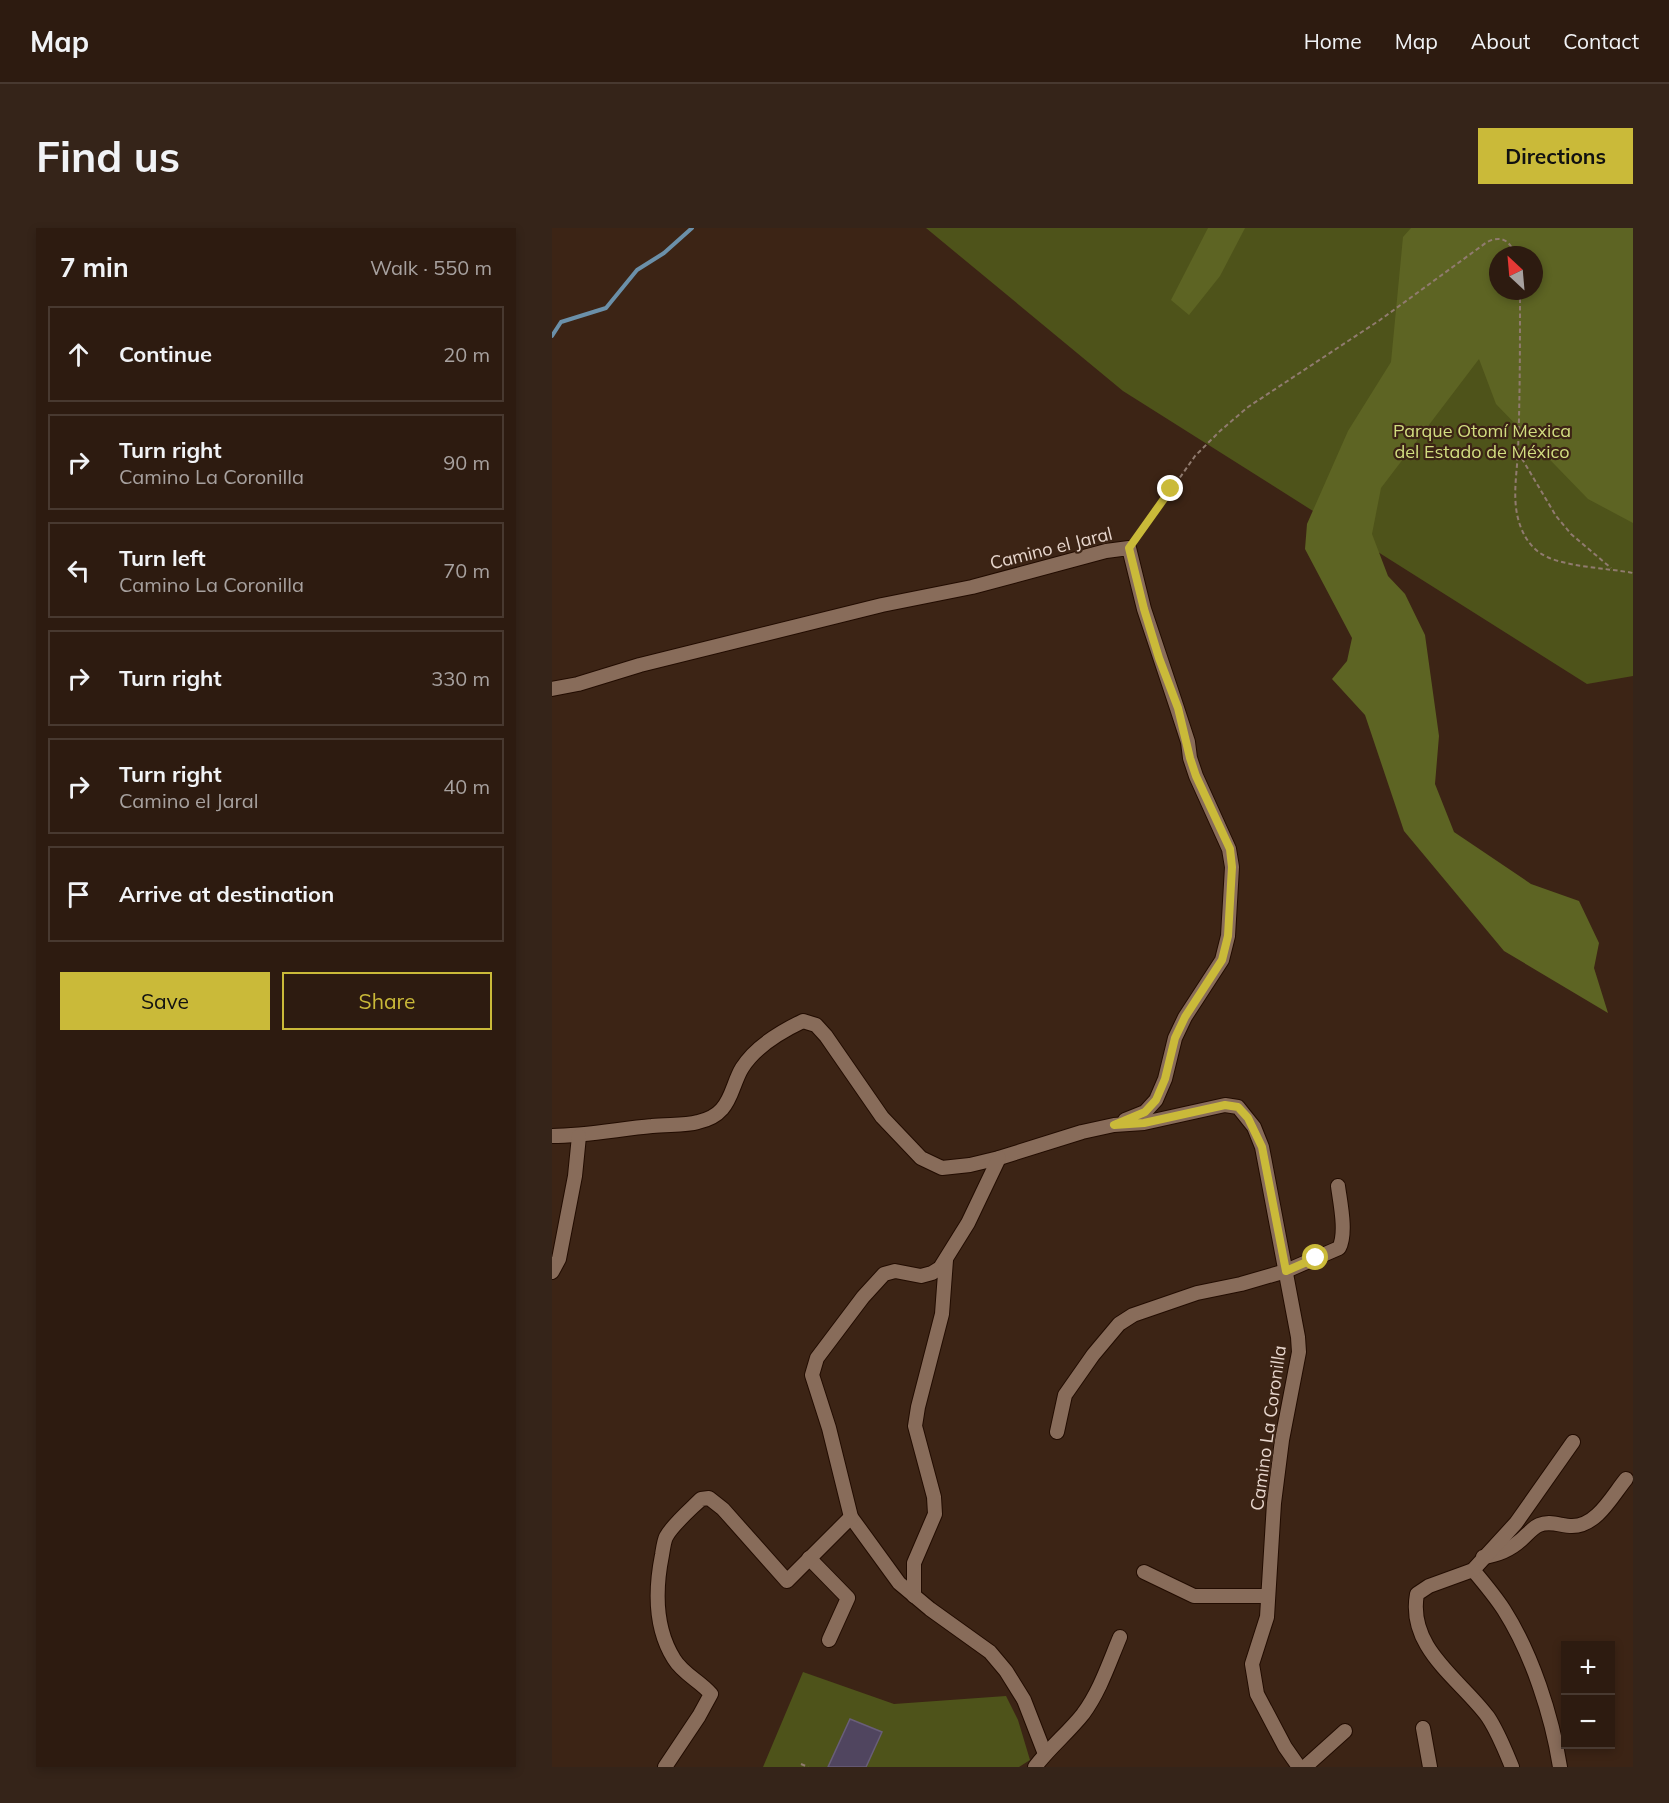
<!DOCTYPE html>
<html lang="en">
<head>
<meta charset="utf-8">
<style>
  :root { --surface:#2d1b10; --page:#352419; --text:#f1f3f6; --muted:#a7a19f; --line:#483930; --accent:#caba39 }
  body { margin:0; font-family:Mulish,sans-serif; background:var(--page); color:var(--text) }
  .controls { position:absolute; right:18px; bottom:18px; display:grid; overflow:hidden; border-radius:0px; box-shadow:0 3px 9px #0003 }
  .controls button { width:54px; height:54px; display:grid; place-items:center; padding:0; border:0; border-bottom:2px solid var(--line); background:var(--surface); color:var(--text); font:30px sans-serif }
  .compass { position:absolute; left:937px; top:18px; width:54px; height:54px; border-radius:50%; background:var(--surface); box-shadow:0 3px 9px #0003; rotate:334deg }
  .stop { position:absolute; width:18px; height:18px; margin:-14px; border:4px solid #caba39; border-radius:50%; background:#fff }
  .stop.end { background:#caba39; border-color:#fff; box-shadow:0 2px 6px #0008 }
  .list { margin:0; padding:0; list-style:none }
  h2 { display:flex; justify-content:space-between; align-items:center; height:78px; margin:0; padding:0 24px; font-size:26px }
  h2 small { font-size:20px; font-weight:400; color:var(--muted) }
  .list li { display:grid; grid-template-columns:39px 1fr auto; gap:18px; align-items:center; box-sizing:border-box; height:96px; margin:0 12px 12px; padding:0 12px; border:2px solid var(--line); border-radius:0px }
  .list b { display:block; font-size:22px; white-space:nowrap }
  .list p { margin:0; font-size:20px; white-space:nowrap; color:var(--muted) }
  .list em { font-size:20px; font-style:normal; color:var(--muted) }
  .actions { display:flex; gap:12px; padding:18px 24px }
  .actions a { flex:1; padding:14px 0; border:2px solid var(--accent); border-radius:0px; text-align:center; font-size:21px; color:var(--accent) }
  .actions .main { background:var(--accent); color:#111 }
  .icon { flex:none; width:33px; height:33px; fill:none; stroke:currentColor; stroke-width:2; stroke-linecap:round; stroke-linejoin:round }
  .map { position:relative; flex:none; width:1081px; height:1539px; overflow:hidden; border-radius:0px }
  header { display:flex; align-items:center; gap:36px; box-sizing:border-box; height:84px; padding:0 30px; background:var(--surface); border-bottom:2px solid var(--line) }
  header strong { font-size:28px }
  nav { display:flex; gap:33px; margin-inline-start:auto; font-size:21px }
  .intro { display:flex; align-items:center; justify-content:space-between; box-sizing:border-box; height:144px; padding:0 36px }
  h1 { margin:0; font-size:42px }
  .button { padding:15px 27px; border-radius:0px; background:var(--accent); color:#111; font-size:21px; font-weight:700 }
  main { display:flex; gap:36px; padding:0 36px }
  aside { flex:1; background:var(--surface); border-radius:0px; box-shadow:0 3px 9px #0003 }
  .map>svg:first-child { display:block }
  .green { fill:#4e531a; fill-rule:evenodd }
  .forest { fill:#5d6423; fill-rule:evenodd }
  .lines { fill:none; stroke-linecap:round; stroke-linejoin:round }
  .stream { stroke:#6b90a9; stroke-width:4 }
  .building { fill:#50455f; stroke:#695e79; stroke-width:1.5 }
  .minor-casing { stroke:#220c01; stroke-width:16 }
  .path { stroke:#907b6f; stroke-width:2; stroke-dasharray:4.5 3; stroke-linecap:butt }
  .minor { stroke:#886c5a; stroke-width:14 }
  .route { stroke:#caba39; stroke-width:8 }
  .labels { text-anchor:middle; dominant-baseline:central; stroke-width:4.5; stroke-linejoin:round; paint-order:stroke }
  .park-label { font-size:18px; fill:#d2dd80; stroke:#3c2415 }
  .street-label { font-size:18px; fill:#e8d7ce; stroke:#3c2415 }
</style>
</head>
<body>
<header>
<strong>Map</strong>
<nav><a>Home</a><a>Map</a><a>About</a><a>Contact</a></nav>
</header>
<div class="intro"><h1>Find us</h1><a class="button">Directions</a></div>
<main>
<aside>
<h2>7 min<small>Walk · 550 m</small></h2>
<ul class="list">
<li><svg class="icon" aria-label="ahead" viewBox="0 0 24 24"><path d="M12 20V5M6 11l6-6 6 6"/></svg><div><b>Continue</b></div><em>20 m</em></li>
<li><svg class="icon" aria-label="right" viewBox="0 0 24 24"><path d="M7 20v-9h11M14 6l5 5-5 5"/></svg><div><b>Turn right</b><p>Camino La Coronilla</p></div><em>90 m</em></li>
<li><svg class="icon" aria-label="left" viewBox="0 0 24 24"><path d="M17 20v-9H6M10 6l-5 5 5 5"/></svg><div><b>Turn left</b><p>Camino La Coronilla</p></div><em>70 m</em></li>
<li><svg class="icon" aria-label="right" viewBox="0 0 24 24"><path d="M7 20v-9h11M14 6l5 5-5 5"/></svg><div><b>Turn right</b></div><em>330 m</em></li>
<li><svg class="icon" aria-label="right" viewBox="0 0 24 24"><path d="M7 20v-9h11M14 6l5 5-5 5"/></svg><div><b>Turn right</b><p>Camino el Jaral</p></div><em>40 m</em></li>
<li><svg class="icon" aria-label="arrive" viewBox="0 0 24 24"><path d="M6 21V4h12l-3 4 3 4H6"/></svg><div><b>Arrive at destination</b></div></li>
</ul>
<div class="actions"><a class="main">Save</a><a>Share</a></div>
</aside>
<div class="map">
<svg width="1081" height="1539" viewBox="0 0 1081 1539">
  <rect width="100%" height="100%" fill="#3c2415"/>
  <g class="green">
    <path d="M 374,0 L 1081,0 L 1081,448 L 1035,456 L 571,163 ZM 946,27 L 982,27 L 982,63 L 946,63 Z"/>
    <polygon points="251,1444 342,1476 454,1468 466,1492 478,1532 467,1539 314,1539 330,1504 298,1491 276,1539 211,1539"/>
  </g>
  <g class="forest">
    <polygon points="656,0 693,0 668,48 637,87 619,72"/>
    <path d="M 859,0 L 1081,0 L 1081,295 L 1036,271 L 944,176 L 927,131 L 829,260 L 820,306 L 836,348 L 853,366 L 873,407 L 887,508 L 883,556 L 902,604 L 979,656 L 1027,673 L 1047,715 L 1042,740 L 1056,785 L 952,723 L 852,603 L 813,487 L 780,451 L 795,433 L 800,410 L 753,321 L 755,296 L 796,203 L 839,134 L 851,9 ZM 946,27 L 982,27 L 982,63 L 946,63 Z"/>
  </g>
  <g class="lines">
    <polyline class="stream" points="0,108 9,94 54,80 85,42 112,25 140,0"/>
  </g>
  <polygon class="building" points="298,1491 330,1504 314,1539 276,1539"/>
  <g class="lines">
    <g class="minor-casing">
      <g id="minor">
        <polyline points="0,461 26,456 88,437 330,377 420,359 554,323 577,320 592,381 625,480 636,514 638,530 644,548 677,621 680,639 676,708 670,732 633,789 623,810 613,851 604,872 593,884 573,892"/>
        <path d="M 0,908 C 34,908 67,901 100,898 C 115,896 132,898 146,894 C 155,892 164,888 170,881 C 180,870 182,853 190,840 C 203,819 230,803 251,793 L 264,797 L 274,808 L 330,889 L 369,930 L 390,940 L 418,937 L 447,930 L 530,904 L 562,897 L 592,895 L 673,877 L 686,879 L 702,899 L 710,919 L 746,1109 L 747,1124 L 730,1212 L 722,1275 L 715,1389 L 700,1436 L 705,1466 L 733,1519 L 747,1539"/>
        <polyline points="447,930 416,995 388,1040 380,1045 369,1048 343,1043 332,1046 311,1069 265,1130 260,1147 277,1200 299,1289 347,1355 378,1381 438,1424 454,1443 472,1472 493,1526"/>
        <polyline points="0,1044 7,1031 23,948 27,908"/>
        <path d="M 505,1204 L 513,1167 L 541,1127 L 567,1096 L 581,1087 L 645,1065 L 689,1056 L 734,1043 L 787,1020 C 795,1005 788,974 786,958"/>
        <path d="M 931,1329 C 946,1327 958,1322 969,1312 C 975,1307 980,1300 987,1297 C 998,1292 1009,1298 1020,1298 C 1045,1298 1060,1268 1074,1251"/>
        <polyline points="257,1330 296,1370 277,1412"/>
        <path d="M 921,1342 C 932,1355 943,1368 952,1382 C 980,1426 1000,1488 1008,1539"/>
        <polyline points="592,1344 642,1368 716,1368"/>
        <polyline points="362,1368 362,1335 383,1286 382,1269 363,1198 366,1179 390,1086 394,1032"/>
        <polyline points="871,1500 878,1539"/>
        <path d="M 113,1539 L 147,1488 L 159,1466 C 148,1453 131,1446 122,1431 C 102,1399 103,1362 110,1327 C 111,1321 112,1313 114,1309 C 120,1297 139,1281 149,1271 L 157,1270 L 171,1281 L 235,1353 L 299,1289"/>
        <path d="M 483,1539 C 497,1520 516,1505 531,1486 C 548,1463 557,1435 568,1409"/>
        <polyline points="753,1539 793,1503"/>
        <path d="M 960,1539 C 953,1522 946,1504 936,1489 C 908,1451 855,1420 865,1366 L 877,1358 L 921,1342 L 964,1295 L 1021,1214"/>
      </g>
    </g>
    <g class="path">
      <path d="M 968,63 C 968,116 968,170 966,223 C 965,244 961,265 965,286 C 968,301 975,316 988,325 C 1008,339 1056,340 1081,345"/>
      <polyline points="966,224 1004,288 1019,306 1059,340"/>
      <path d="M 585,311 L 643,228 L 668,203 L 696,179 L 828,92 L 935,14 C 949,7 958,12 963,27"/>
      <polyline points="249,1536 256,1539"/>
    </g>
    <use href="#minor" class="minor"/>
  </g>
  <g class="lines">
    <polyline class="route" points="619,261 577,320 592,381 607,430 626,480 638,530 644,548 678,621 680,639 676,708 670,732 633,789 623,810 613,851 604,872 593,884 562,897 592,895 673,877 686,879 696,890 710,919 734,1043 764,1030"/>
  </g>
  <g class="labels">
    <g class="park-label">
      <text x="930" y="202">Parque Otomí Mexica<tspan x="930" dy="21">del Estado de México</tspan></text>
    </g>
    <g class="street-label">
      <text transform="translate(499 320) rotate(-14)">Camino el Jaral</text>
      <text transform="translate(716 1200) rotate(-82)">Camino La Coronilla</text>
    </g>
  </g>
</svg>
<div class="controls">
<button>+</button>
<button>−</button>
</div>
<svg class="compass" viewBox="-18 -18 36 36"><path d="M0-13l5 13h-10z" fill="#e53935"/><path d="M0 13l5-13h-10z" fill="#a7a19f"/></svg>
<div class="stop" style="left:764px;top:1030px"></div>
<div class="stop end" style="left:619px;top:261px"></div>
</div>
</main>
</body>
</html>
